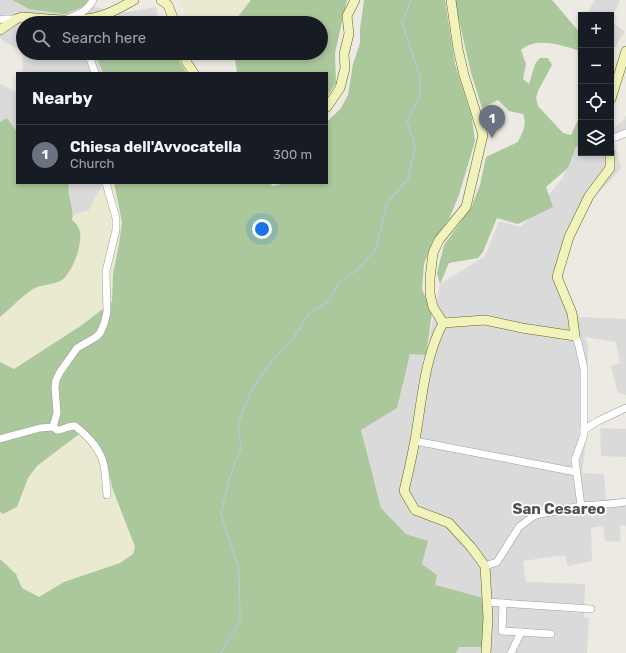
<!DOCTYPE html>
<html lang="en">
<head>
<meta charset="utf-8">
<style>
  :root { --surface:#171b24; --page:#20242c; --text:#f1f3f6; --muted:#9ea1a6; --line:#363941; --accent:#0f766e }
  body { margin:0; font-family:Rubik,sans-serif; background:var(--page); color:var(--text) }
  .controls { position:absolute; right:12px; top:12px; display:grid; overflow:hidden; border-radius:0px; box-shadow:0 2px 6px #0003 }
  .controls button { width:36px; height:36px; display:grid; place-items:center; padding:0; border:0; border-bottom:1px solid var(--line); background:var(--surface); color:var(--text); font:20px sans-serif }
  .you { position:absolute; left:262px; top:229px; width:14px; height:14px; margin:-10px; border:3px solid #fff; border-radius:50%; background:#1a73e8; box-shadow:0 0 0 6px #1a73e833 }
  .badge { display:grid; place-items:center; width:26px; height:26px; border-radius:50%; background:var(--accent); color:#fff; font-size:13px; font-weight:700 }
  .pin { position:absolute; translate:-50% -33px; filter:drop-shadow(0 1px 2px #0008) }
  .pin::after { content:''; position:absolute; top:21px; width:14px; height:12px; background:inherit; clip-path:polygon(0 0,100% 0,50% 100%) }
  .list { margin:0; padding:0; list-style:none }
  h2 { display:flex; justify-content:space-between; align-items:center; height:52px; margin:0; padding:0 16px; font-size:17px }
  h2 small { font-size:13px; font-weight:400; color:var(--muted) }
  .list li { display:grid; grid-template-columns:26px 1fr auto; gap:12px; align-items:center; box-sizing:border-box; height:60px; padding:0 16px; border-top:1px solid var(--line) }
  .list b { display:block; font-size:15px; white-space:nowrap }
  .list p { margin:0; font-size:13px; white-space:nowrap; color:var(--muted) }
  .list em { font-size:13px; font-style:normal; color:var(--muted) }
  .icon { flex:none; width:22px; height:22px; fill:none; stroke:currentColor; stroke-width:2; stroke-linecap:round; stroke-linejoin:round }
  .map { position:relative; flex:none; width:626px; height:653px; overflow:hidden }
  .search { position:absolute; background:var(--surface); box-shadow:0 2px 6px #0003; left:16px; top:16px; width:312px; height:44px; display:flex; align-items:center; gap:10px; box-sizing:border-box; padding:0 14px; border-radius:22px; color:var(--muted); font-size:15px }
  .panel { position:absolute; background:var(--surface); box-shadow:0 2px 6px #0003; left:16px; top:72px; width:312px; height:112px; border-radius:0px }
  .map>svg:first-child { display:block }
  .residential { fill:#dbdada }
  .farmland { fill:#e9ead0 }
  .forest { fill:#abc89c }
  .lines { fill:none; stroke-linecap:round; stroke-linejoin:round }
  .stream { stroke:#a8ced6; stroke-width:1.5 }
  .street-casing { stroke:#9e9e9e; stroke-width:8 }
  .secondary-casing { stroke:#62680f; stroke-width:10 }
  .street { stroke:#fff; stroke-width:7 }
  .secondary { stroke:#f2f3bc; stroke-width:9 }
  .labels { text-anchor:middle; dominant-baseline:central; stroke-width:3.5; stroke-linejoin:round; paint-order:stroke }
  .neighbourhood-label { font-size:15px; font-weight:bold; fill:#505050; stroke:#fff }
</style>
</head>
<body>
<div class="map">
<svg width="626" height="653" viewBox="0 0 626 653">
  <rect width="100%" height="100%" fill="#ede9e3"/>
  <g class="residential">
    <polygon points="0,0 12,0 29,9 87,5 122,13 156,7 159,23 23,23 23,53 95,53 103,73 23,73 22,51 3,41 0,38"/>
    <polygon points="595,0 620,0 611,20 611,15 586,15"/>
    <polygon points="611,22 625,31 611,54"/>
    <polygon points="0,84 17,92 17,132 7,118 0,122"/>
    <polygon points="626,115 626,135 614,140 621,169 596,195 571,240 561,278 579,317 626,319 626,395 618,393 611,366 620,363 616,342 585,337 588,346 587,431 582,473 604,474 606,499 626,499 626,526 620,525 621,542 605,541 603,526 591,528 592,561 568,566 565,555 523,561 526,582 585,584 584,617 589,618 587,653 456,653 458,647 435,585 437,575 422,564 428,541 406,534 381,508 361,430 397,408 410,354 426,355 440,284 485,256 499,221 521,227 562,179 580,140 581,140 581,153 611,153 611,130 624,120"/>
    <polygon points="69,183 103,183 89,210 73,215 67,191"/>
    <polygon points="600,428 626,429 626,457 601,456"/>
  </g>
  <g class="farmland">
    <polygon points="177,0 251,0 233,23 192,23 180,2"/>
    <polygon points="103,183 114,183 122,222 119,244 113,274 112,302 82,325 14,369 0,362 0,317 34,288 48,286 80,239 80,232 77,225 72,220 73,215 89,210"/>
    <polygon points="83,431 98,444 106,459 112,487 135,547 133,554 120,563 64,582 38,597 22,588 16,574 0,559 0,512 4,514 17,507 28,478 37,466"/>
  </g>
  <g class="forest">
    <polygon points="12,0 88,0 87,5 65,14 29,9"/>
    <polygon points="251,0 347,0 335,53 336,83 327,96 327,73 237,73 234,53 321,53 321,23 233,23"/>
    <polygon points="364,0 445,0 455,64 472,118 475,141 459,195 449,219 434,239 424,264 422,289 432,313 426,355 410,354 397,408 361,430 381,508 406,534 428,541 422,564 437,575 435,585 484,598 483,647 459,647 456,653 0,653 0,559 16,574 22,588 39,597 64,582 120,563 133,554 135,547 112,487 106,459 98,444 83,431 37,466 28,478 17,507 3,514 0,512 0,362 14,369 82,325 112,302 113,274 119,244 122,222 114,183 269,183 273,186 285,183 327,183 327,122 341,108 348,95 353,64 360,43 360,29"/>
    <path d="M 456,0 L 552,0 L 581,34 L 581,51 C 562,46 538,36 521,50 L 526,64 L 523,79 L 529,84 L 535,64 L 540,58 L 548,58 L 552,65 L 538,91 L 536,98 L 538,106 L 563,133 L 571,135 L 581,114 L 581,144 L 576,147 L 568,168 L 546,187 L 553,207 L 518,224 L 497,218 L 483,252 L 478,258 L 449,263 L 440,284 L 437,273 L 444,245 L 471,208 L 480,185 L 486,157 L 518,142 C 523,132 527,125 523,114 L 509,111 L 498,100 L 482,108 L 471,73 L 456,7 Z"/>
    <polygon points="95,53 175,53 186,73 103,73"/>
    <path d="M 7,118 L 17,132 L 17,183 L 69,183 C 66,196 75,208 72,220 C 76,223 79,227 80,232 C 82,245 73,272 62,280 C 53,285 39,285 33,289 C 21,297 11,308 0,317 L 0,122 Z"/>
  </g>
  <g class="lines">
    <polyline class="stream" points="221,653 240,620 239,569 221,514 229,479 241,448 238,424 251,391 267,367 294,337 309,313 328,302 339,283 357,270 376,249 387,203 408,179 415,147 407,121 420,96 420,77 402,23 411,0"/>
    <g class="street-casing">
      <g id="street">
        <path d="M 67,19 C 78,14 87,12 93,0"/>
        <polyline points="0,20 3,19 16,19"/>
        <polyline points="88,53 95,73"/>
        <polyline points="611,137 616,137 626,133"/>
        <polyline points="575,336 578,342 584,369 584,435 575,460 581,506"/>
        <polyline points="53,427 57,413 55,387 56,380 60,372 77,348 96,337 100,333 104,324 107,312 106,271 116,230 116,218 106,183"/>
        <polyline points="584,430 598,421 626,408"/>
        <path d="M 0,439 L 40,428 L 53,427 L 57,430 C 63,430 69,425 75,426 C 88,436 101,450 104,466 C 106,475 106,485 107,495"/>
        <polyline points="415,441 576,472"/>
        <polyline points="485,566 497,562 519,527 535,515 581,506 609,504 626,502"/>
        <polyline points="487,602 591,609"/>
        <polyline points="503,603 502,631 551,634"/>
        <polyline points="511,653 521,632"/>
      </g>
    </g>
    <g class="secondary-casing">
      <g id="secondary">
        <polyline points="161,0 168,5 175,23"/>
        <path d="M 0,30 L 16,19 L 22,17 C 47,18 75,24 100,16 C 112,13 123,6 134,0"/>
        <polyline points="183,53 187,63 194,73"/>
        <polyline points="611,99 626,51"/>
        <polyline points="327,107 340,88 345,68 344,54 349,34 347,16 355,0"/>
        <path d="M 443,323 C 424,359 422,401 415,440 C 412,457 408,474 404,491 L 415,510 L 449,523 L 471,547 L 485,566 L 488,618 L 486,653"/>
        <polyline points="443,323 433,307 430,294 430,278 433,253 439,240 466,207 483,135 464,75 458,49 451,0"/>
        <polyline points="443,323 485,320 522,328 575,336 572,313 557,277 569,237 589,196 610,168 610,153"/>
      </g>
    </g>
    <use href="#street" class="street"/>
    <use href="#secondary" class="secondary"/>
  </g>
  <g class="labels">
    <g class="neighbourhood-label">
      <text x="559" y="509">San Cesareo</text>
    </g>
  </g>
</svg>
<div class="controls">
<button>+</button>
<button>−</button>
<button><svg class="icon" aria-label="locate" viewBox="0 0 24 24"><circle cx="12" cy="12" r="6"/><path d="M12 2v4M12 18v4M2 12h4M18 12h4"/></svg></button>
<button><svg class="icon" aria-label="layers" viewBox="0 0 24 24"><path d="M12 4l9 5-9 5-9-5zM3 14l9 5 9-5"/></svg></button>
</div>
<div class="you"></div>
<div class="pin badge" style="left:492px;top:138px;background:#6b7280">1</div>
<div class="search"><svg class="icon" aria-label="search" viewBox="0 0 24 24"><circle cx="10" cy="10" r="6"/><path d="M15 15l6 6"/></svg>Search here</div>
<section class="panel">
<h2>Nearby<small></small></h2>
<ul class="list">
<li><span class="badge" style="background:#6b7280">1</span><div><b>Chiesa dell'Avvocatella</b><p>Church</p></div><em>300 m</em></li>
</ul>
</section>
</div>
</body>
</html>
